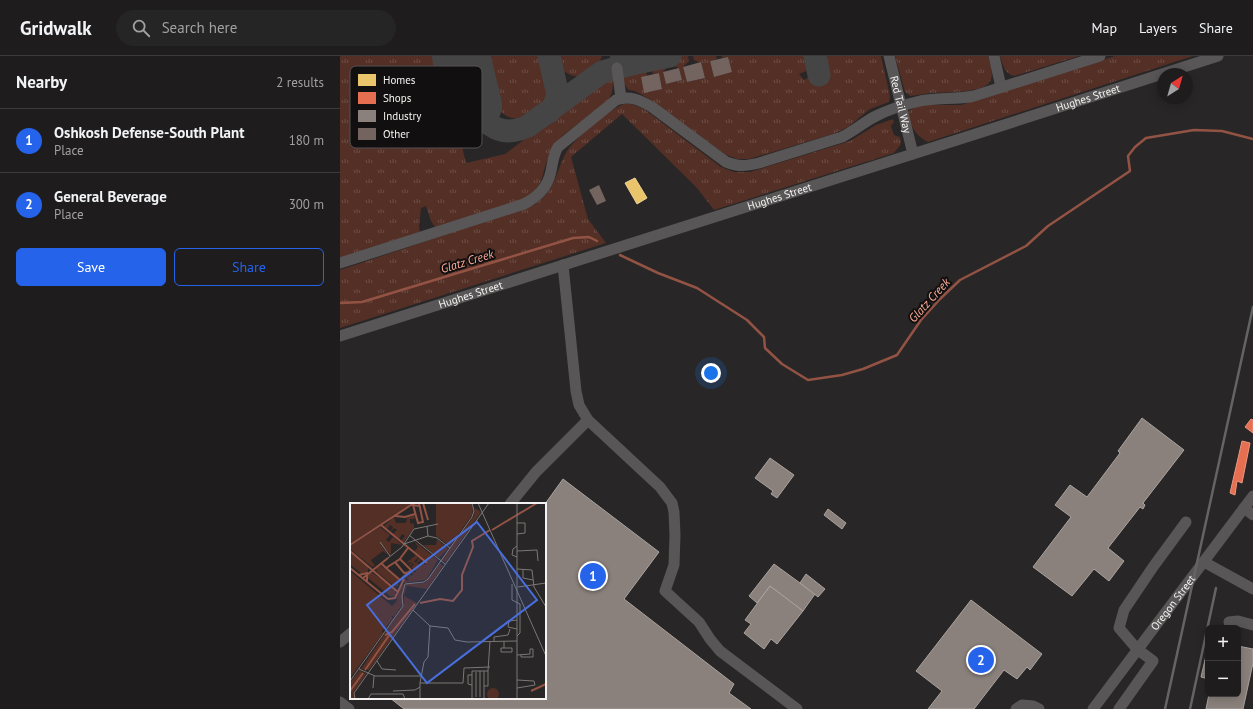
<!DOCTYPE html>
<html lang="en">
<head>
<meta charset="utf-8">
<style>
  :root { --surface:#1e1c1c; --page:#262525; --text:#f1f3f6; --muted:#a1a1a3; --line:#3c3a3b; --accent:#2563eb }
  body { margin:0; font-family:"PT Sans",sans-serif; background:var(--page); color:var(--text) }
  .controls { position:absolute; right:12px; bottom:12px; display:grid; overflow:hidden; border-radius:6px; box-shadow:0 2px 10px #0003 }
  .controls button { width:36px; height:36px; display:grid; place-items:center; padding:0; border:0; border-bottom:1px solid var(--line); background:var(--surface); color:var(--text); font:20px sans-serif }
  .compass { position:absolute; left:817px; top:12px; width:36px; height:36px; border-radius:50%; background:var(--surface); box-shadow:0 2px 10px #0003; rotate:37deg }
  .you { position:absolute; left:371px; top:317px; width:14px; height:14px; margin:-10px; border:3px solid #fff; border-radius:50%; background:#1a73e8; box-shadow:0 0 0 6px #1a73e833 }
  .badge { display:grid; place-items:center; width:26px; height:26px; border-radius:50%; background:var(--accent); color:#fff; font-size:13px; font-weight:700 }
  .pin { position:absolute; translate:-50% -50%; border:2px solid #fff; box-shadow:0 1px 4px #0006 }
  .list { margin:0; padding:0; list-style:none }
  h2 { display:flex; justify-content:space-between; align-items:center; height:52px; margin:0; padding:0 16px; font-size:17px }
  h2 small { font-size:13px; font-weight:400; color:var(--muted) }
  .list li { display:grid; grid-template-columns:26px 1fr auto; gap:12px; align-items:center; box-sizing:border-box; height:64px; padding:0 16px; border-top:1px solid var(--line) }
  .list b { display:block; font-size:15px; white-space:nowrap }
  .list p { margin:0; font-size:13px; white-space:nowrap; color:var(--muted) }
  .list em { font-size:13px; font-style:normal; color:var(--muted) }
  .actions { display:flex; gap:8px; padding:12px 16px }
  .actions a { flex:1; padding:9px 0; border:1px solid var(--accent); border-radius:6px; text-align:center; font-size:14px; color:var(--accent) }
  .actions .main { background:var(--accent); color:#fff }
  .icon { flex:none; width:22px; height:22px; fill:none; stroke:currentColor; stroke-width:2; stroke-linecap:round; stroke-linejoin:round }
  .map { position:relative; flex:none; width:913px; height:653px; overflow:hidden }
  header { display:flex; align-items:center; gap:24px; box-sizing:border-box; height:56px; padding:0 20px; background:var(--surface); border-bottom:1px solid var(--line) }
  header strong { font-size:19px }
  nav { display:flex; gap:22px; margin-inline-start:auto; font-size:14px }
  .search { width:280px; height:36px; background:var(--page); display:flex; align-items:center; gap:10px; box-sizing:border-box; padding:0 14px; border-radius:22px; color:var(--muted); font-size:15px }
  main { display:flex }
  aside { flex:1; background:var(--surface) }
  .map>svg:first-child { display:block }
  .grass { fill:url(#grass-tufts) }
  .homes { fill:#e9c46a; stroke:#edd292 }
  .shops { fill:#e76f51; stroke:#eb9681 }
  .industry { fill:#8a817c; stroke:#aaa39f }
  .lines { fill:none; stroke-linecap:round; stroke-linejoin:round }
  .stream { stroke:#935344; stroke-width:2.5 }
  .taxiway { stroke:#464545; stroke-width:23 }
  .runway { stroke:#464545; stroke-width:58 }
  .building { fill:#736460 }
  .minor { stroke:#585656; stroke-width:11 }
  .rail { stroke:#656464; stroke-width:2.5 }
  .labels { text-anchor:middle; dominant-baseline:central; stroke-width:4; stroke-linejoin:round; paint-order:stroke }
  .street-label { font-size:11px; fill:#f5f2f1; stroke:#110f0f }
  .water-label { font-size:12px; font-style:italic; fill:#feab97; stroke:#110f0f }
  .inset-river { fill:none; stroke:#935344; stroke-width:2 }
  .inset-road { fill:none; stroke:#7a7877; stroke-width:1 }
  .view { fill:#486fdd; fill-opacity:0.15; stroke:#486fdd; stroke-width:2 }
  .inset-edge { fill:none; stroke:#f5f2f1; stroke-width:2 }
  .key { fill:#110f0f; stroke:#555353; stroke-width:1 }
  .key-label { font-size:11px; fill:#f5f2f1 }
</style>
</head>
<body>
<header>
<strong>Gridwalk</strong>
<div class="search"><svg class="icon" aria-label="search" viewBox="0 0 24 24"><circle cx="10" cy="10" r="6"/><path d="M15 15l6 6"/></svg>Search here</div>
<nav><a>Map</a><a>Layers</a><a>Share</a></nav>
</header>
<main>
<aside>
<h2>Nearby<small>2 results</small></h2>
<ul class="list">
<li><span class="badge">1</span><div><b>Oshkosh Defense-South Plant</b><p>Place</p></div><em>180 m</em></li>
<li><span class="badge">2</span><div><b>General Beverage</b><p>Place</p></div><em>300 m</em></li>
</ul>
<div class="actions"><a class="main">Save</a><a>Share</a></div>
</aside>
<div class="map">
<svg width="913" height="653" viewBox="0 0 913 653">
  <defs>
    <pattern id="grass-tufts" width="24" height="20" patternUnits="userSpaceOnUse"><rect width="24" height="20" fill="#532f26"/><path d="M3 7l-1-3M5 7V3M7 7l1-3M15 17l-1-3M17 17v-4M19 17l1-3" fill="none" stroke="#6c4e46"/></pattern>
  </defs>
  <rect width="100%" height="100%" fill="#282626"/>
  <g class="grass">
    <path d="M 0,0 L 100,0 L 126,107 L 165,98 L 272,17 C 274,28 273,36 268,45 L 222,80 C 215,88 207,103 204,114 C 203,119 202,124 199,129 C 195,135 189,139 183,144 L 95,171 L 91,165 L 86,150 L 81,152 L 79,171 L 80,176 L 0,202 Z"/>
    <path d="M 141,0 L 202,0 C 205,14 212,30 208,45 C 206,50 201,52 197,55 C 180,68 165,64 153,47 C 148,40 143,10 141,0 Z"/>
    <path d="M 216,0 L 262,0 C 254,25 223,29 216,0 Z"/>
    <path d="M 341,0 L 348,0 L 349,5 L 343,11 L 347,26 L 365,22 L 361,7 L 354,4 L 353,0 L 376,0 L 377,3 L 370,5 L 374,20 L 392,16 L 388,1 L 382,2 L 382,0 L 467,0 L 470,11 L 469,14 L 459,18 L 464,24 L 472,19 L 473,24 L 487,20 L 482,0 L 541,0 L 550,40 L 549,46 L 530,53 L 508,71 L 493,78 L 409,103 L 398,103 L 386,99 L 311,44 L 295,35 L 289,34 C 284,28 281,23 284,14 L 305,9 L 307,20 L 301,22 L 304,36 L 322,32 L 319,17 L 313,18 L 310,8 L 326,3 L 328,10 L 323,16 L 326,28 L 342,24 L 339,12 L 332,9 L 331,2 Z"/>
    <path d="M 555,0 L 648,0 C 650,8 655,20 649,27 C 640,37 605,36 591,37 C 584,38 577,39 570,40 L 565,36 Z"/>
    <path d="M 660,0 L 739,0 L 674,20 C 664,17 663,9 660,0 Z"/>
    <path d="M 775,0 L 853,0 L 588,86 C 575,80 571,70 567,57 L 570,54 L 579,50 L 588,49 L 621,49 Z"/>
    <path d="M 286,47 L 294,49 L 304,53 L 381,111 L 394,116 L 410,116 L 510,85 L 536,69 L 553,63 L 554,66 L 551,70 L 554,79 L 560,81 L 561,88 L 554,97 L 374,154 L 357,132 L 282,58 L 231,101 L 248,163 L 266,187 L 0,272 L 0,214 L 194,149 C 201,144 208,138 212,129 C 218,119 220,106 227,95 C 237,80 268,54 286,47 Z"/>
  </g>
  <polygon class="homes" points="295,122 307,142 297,148 285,127"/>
  <g class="shops">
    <polygon points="911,363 913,364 913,377 905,371"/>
    <polygon points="902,385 910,387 902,427 897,425 895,439 890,437"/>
  </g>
  <g class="industry">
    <polygon points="802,362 844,394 803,447 805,449 803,453 800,451 768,492 784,505 769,525 754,513 732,540 693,511 731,461 715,449 730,429 747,441 780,397 778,395"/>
    <polygon points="430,402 454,419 437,442 431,438 433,435 415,422"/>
    <polygon points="223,423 319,496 284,543 394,628 389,637 411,653 64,653 50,642 205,642 205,448"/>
    <polygon points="488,453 506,467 502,473 484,459"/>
    <polygon points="434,508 475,538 463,555 430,530 417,547 409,540"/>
    <polygon points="466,518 485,533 478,541 460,527"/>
    <polygon points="430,530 463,555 437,588 431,583 424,593 404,577 411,568 405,564"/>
    <polygon points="631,544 702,598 690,614 687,611 677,623 664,614 634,653 588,653 602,635 576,615"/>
    <polygon points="898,590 913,593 913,607 903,653 866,653 869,638 898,638"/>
    <polygon points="868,591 868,623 861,621"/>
  </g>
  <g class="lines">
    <g class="stream">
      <polyline points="280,199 318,217 357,232 407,264 424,281 425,292 442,308 468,324 502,319 523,313 557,299 581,264 600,243 620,224 686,190 708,170 790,115 788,100 795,91 806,82 854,74 882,75 913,83"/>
      <polyline points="0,247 22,246 233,182 249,181 257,185"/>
    </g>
    <g class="taxiway">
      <polyline points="475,0 479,19"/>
      <polyline points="281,4 296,7 330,0"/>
      <path d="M 133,49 C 146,71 163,82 188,70 L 262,16 L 296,7"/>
      <polyline points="209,56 214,50 218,39 209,0"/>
    </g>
    <polyline class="runway" points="121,0 133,49"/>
  </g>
  <g class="building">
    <polygon points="388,1 392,16 374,21 370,5"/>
    <polygon points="361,6 365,22 347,26 343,11"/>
    <polygon points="339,12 342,24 326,28 323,16"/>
    <polygon points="319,17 322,33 304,37 301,21"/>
    <polygon points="259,129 266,145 257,149 249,134"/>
  </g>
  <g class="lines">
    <g class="minor">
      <path id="s1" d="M 549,0 L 573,98"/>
      <polyline points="654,0 661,31"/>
      <polyline points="277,12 281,42"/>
      <path d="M 0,207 L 184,148 C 198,141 208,131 211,115 C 213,106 213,99 218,91 L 276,44 C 289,39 300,44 312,51 L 386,106 C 399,111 406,110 419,107 L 502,81 C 514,75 524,66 536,60 C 548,54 563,49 576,46 C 595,41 615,44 634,40 L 760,0"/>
      <path id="s2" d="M 0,280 L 642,76 L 878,0"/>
      <polyline points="248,364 320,431 332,447 334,456 335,479 334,509 325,535 359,566 370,583 380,595 457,653"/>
      <polyline points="170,448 196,416 248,364 239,349 236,335 223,209"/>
      <polyline points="904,452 913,459"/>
      <polyline points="864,506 913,533"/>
      <polyline points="889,566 898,565 913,569"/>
      <polyline points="0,586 11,577"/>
      <polyline points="0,646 9,653"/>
      <polyline points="676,653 682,649 693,650 699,653"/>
      <path id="s3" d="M 753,653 L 913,440"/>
      <polyline points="779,653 813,605 797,593 779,572 784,554 813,511 846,466"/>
    </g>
    <g class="rail">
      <polyline points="825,653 913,251"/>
      <polyline points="850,653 876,532"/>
    </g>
  </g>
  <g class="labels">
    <g class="street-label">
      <text stroke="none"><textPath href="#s2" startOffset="785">Hughes Street</textPath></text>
      <text stroke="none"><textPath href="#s1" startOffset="50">Red Tail Way</textPath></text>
      <text stroke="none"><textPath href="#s2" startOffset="461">Hughes Street</textPath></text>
      <text stroke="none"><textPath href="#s2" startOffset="137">Hughes Street</textPath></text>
      <text stroke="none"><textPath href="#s3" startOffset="133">Oregon Street</textPath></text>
    </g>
    <g class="water-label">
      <text transform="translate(127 205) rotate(-17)">Glatz Creek</text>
      <text transform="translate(589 244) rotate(-48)">Glatz Creek</text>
    </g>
  </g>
  <g transform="translate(10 447)">
    <rect width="196" height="196" fill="#282626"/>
    <path d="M 1,0 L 62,0 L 1,40 ZM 86,0 L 121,0 L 123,5 L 122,12 L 100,43 L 86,33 ZM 125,5 L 131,9 L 96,59 L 91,57 L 124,13 ZM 64,12 L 65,16 L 60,16 L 60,20 L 64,21 L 64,25 L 53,40 L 51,38 L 55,33 L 52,31 L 49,36 L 43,31 L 47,27 L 44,25 L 40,29 L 43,24 L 40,22 L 37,26 L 34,23 L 44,14 L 46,20 L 56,20 L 57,15 ZM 30,24 L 40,32 L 36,37 L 39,39 L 43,34 L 52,42 L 41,40 L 41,52 L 30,41 L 39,53 L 33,48 L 21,57 L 25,63 L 22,64 L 0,46 L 0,43 ZM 87,36 L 98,46 L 89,55 L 73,42 L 86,42 ZM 64,38 L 88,57 L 76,77 L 55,80 L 53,78 L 55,75 L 57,78 L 59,77 L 56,74 L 57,72 L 59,75 L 59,70 L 61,73 L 63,71 L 60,69 L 62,67 L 64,70 L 66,68 L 61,64 L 64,61 L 62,60 L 61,63 L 59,62 L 62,59 L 56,60 L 66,52 L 68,55 L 64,58 L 66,60 L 69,55 L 71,57 L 67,60 L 69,62 L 72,58 L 75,62 L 78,60 L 64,49 L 68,44 ZM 0,49 L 18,63 L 18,68 L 12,71 L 0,61 ZM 90,60 L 93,63 L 77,86 L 57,83 L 54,93 L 67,100 L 19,167 L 11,166 L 54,102 L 54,89 L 56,81 L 75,80 ZM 30,62 L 48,76 L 48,83 L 44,83 L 27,69 L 26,65 ZM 0,68 L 42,103 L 46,99 L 52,79 L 54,83 L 52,102 L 44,114 L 41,112 L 43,116 L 32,128 L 33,130 L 0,175 ZM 21,69 L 46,86 L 45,93 L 40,93 L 18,75 L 17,72 ZM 10,167 L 16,171 L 3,190 L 4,196 L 0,196 L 0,179 Z" fill="#532f26"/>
    <path d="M137 191a6 6 0 1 1 12 0a6 6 0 1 1-12 0Z" fill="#532f26"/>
    <path class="inset-river" d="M 73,0 L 78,17M 69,3 L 63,2 L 68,20 L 73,19 L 69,0M 45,13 L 55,14 L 65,11M 31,22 L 77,60M 142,27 L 187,0M 0,42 L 64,0M 0,48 L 48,89M 49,57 L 58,45M 45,59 L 54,70 L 60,69M 31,60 L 36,65 L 50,77 L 61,67 L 50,56 L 36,65M 0,65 L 38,96M 9,72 L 17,70 L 17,78M 13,75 L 38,55M 38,96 L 45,95 L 54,76M 70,100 L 90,96 L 103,98 L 112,87 L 112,72 L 123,44 L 122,38 L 140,27M 35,132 L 42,129 L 65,101M 15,167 L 40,131M 0,188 L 13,170M 181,188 L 196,181"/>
    <path class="inset-road" d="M 128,0 L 196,153M 167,20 L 175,20 L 175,30 L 167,31M 59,32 L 95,61M 78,33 L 87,35 L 100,45M 30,39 L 40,53M 54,41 L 78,33 L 77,23M 167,43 L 163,46 L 162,52 L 167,54M 167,48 L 187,47 L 188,58M 38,55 L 52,44 L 64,26 L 88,21M 167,66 L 182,67 L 184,84 L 196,104M 173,66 L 173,75 L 183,77M 162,81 L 162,97 L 170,101 L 170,130 L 167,133M 168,84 L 196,80M 63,107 L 80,123 L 78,154 L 74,159 L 70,180M 80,123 L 98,125 L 105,137 L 117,139 L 167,138M 167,126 L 158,124 L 159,118 L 167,117M 144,138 L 144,134 L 158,132 L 160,126M 154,138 L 154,145 L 162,145 L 162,149 L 151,149 L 151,145 L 154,145M 167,152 L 180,151 L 180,146 L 183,146 L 183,154 L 171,154 L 171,152M 27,158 L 32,166 L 46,167M 9,166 L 25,173 L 71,173M 134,168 L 134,183M 138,168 L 140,138M 0,178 L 53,103 L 52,93 L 55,81 L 74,79 L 78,76 L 122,14 L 124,8 L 122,0M 122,182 L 118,181 L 118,172 L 122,172M 23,185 L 24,173M 167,185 L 185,182 L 184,178 L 167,177M 43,188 L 65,187 L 70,184M 126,194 L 126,169M 130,194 L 130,168M 5,196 L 4,190 L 139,0M 18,196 L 21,191 L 53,191 L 55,196M 70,196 L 70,180 L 113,180 L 114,165 L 140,164M 122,196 L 122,168 L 138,168 L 138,183 L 134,183 L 134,196M 167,196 L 167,0"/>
    <path class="view" d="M 127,19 L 187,97 L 77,180 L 17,102 Z"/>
    <rect width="196" height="196" class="inset-edge"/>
  </g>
  <rect x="10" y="10" width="132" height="82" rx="6" class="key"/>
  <rect x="18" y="18" width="18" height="12" fill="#e9c46a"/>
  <rect x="18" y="36" width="18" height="12" fill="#e76f51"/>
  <rect x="18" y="54" width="18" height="12" fill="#8a817c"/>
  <rect x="18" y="72" width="18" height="12" fill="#736460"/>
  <g class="key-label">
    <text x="43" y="28">Homes</text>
    <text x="43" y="46">Shops</text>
    <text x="43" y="64">Industry</text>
    <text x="43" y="82">Other</text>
  </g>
</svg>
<div class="controls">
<button>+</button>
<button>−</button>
</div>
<svg class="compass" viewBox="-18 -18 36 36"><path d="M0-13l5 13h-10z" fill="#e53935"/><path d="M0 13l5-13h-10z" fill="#a1a1a3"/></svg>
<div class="you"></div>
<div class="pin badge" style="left:253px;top:520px">1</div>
<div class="pin badge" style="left:641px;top:604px">2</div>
</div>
</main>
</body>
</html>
